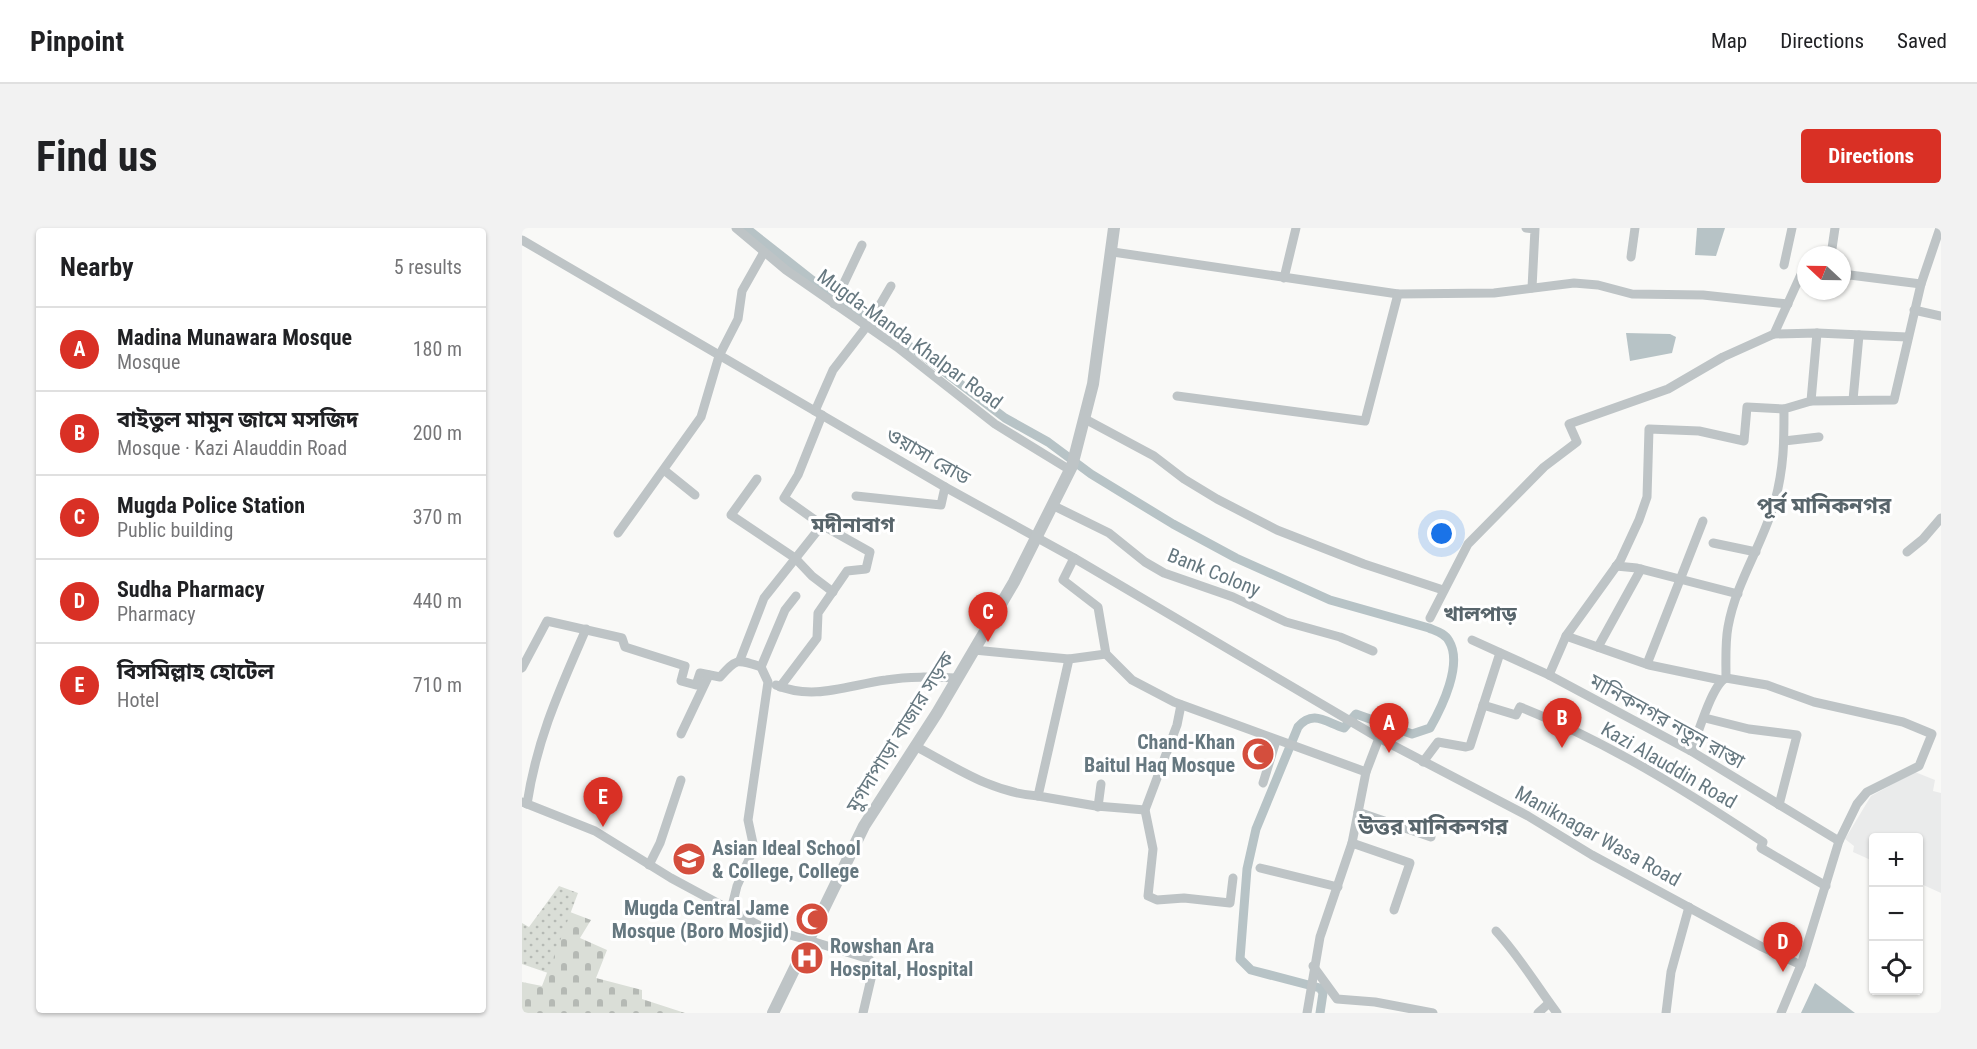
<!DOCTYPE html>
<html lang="en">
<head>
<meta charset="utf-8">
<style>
  :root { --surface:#fff; --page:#f2f2f2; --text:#202124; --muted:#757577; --line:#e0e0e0; --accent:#d93025 }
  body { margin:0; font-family:"Roboto Condensed","Noto Sans Bengali",sans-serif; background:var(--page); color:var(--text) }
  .controls { position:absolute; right:18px; bottom:18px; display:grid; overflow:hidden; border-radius:6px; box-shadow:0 2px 4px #0004 }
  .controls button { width:54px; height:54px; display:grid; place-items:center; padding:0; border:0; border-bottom:2px solid var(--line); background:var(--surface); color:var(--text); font:30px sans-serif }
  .compass { position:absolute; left:1275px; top:18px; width:54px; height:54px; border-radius:50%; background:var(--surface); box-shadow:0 2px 4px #0004; rotate:292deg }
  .you { position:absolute; left:920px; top:306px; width:21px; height:21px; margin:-15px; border:4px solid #fff; border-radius:50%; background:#1a73e8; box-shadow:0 0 0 9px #1a73e833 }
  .badge { display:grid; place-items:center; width:39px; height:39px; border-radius:50%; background:var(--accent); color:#fff; font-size:20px; font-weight:700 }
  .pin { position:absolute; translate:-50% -50px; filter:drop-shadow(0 2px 3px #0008) }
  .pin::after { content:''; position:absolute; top:32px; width:21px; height:18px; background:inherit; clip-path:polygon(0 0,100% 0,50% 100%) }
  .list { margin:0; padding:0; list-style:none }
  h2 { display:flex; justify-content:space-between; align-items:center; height:78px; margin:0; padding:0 24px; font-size:26px }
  h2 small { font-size:20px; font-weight:400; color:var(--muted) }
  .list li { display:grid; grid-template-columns:39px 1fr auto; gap:18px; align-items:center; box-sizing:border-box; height:84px; padding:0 24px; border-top:2px solid var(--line) }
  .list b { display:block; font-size:22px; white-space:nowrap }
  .list p { margin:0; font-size:20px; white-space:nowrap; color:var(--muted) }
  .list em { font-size:20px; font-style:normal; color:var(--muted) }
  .icon { flex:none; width:33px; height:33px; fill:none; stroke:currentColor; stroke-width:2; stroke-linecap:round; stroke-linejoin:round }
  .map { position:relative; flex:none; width:1419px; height:785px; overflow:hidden; border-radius:6px }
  header { display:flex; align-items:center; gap:36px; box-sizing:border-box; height:84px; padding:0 30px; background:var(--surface); border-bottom:2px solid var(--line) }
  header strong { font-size:28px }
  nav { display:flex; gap:33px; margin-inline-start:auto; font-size:21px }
  .intro { display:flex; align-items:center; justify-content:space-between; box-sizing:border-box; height:144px; padding:0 36px }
  h1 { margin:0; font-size:42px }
  .button { padding:15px 27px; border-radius:6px; background:var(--accent); color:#fff; font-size:21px; font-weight:700 }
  main { display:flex; gap:36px; padding:0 36px }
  aside { flex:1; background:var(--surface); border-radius:6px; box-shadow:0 2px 4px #0004 }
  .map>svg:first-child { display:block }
  .built { fill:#eaebeb }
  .cemetery { fill:url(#cemetery-stones) }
  .park { fill:url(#park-dots) }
  .water { fill:#b7c3c6 }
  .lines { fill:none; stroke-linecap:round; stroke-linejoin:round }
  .canal { stroke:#b7c3c6; stroke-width:9 }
  .minor { stroke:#bec4c6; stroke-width:9 }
  .tertiary { stroke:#bec4c6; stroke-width:12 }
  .labels { text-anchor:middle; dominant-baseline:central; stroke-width:6; stroke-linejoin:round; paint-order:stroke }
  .street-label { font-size:20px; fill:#667880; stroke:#fff }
  .poi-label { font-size:20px; font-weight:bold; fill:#667880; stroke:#fff; text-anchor:end }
  .neighbourhood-label { font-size:21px; font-weight:bold; fill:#58656b; stroke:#fff }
  .quarter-label { font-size:22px; font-weight:bold; fill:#58656b; stroke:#fff }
</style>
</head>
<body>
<header>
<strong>Pinpoint</strong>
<nav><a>Map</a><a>Directions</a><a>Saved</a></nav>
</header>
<div class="intro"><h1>Find us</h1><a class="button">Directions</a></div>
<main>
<aside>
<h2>Nearby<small>5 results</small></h2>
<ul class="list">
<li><span class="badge">A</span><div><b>Madina Munawara Mosque</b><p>Mosque</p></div><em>180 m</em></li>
<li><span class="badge">B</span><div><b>বাইতুল মামুন জামে মসজিদ</b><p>Mosque · Kazi Alauddin Road</p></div><em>200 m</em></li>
<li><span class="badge">C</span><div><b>Mugda Police Station</b><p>Public building</p></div><em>370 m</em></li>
<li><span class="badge">D</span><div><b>Sudha Pharmacy</b><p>Pharmacy</p></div><em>440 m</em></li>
<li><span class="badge">E</span><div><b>বিসমিল্লাহ হোটেল</b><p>Hotel</p></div><em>710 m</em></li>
</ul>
</aside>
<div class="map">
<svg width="1419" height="785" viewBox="0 0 1419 785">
  <defs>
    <pattern id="cemetery-stones" width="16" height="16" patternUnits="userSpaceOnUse" patternTransform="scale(1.5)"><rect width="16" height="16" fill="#daded7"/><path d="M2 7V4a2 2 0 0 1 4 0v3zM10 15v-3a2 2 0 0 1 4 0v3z" fill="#b5b9b4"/></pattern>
    <pattern id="park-dots" width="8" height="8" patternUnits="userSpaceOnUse" patternTransform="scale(1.5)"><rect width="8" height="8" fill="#daded7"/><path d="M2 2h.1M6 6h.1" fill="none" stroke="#b5b9b4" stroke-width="1.8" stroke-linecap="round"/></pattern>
  </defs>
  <rect width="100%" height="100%" fill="#f9f9f7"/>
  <polygon class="built" points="1393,544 1413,552 1411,563 1419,565 1419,665 1397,655 1396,610 1352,610 1351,633 1331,624 1332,618 1323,611 1349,568"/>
  <polygon class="cemetery" points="48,684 69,692 58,710 85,722 74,750 120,762 120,771 163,785 0,785 0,754 20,758"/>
  <polygon class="park" points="37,658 56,665 26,745 0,736 0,695 7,699"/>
  <g class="water">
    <polygon points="1175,0 1203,0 1194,28 1173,27"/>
    <polygon points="1104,105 1148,106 1154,109 1150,125 1108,133"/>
    <polygon points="1293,755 1333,785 1279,785"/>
  </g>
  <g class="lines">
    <path class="canal" d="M 224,0 L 290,52 L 399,126 L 483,190 L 526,214 L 569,246 L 651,296 L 714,330 L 808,372 L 907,400 C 914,403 923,405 927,413 C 941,436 920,479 908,500 L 890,506 L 834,486 L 822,500 C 805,495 791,481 776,499 L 734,601 L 725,641 L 718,731 L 729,742 L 798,760 L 801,765 L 798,785"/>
    <g class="minor">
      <polyline points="214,0 264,42 375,119 473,196 548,242"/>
      <polyline points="1004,0 1013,1 1010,60"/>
      <polyline points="0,12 423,259 552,330 857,510 1006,588 1070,627 1240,719 1279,737"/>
      <polyline points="591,24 876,66 972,65 1052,55 1076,57 1110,66 1181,67 1266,76"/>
      <polyline points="1309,27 1313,0"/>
      <polyline points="1109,29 1113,0"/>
      <polyline points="1262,37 1270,0"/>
      <polyline points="1320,46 1399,56 1418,0"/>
      <polyline points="762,50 774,0"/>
      <polyline points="312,76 340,17"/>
      <polyline points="1392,82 1419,88"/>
      <polyline points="1295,105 1385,109"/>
      <polyline points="655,168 843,193 876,66"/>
      <polyline points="1331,172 1337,107"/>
      <polyline points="1289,173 1372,172 1399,56"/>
      <polyline points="293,183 311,142 348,94 369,58"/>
      <polyline points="563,191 632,228 662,251 695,271 755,302 842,336 921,362"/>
      <polyline points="1262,213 1297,209"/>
      <polyline points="142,242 173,267"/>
      <polyline points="235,251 209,287 273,330 290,348 311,364"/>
      <polyline points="334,268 419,277 423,259"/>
      <polyline points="530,277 587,305 623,334 642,345 711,369 764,394 818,409 851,423"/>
      <polyline points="96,305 179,189 197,128 216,91 220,63 242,24"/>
      <polyline points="1191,315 1234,324"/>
      <polyline points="1385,324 1401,311 1419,290"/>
      <polyline points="552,330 541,352 576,379 584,426 610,452 652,474 844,544"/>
      <polyline points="1094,338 1115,340 1216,366"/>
      <polyline points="908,390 946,316 1022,239 1055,214 1047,196 1146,161 1201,129 1252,106 1281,42 1284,42"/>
      <polyline points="1044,408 1127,437 1199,452"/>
      <polyline points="950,412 1027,447 1169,523 1317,613"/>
      <polyline points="1076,419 1119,341"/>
      <polyline points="452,422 547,431 584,426"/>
      <polyline points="547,431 516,568 574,578 623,582"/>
      <polyline points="218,432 242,370 300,297"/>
      <polyline points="1125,436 1181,293"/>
      <polyline points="239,439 263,382 274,368"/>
      <path d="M 0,440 L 25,393 L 100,410 L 103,419 L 163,438 L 159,453 L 174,457 L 178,445 L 198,449 C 215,430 215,431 239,439 L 246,454 L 226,592 L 232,620 L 215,658 L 209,682"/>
      <polyline points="1027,447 1044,408 1098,333 1117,292 1125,269 1127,201 1177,203 1222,213 1225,179 1262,181"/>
      <polyline points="1204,450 1245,457 1292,474 1381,494 1410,506 1397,538 1345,564 1335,576 1317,613 1279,737 1259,785"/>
      <path d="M 254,457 C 292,473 326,457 364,452 C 388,448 410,449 434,450"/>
      <polyline points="258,459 295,410 296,385 325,343 344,341 348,324 300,297 262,270 276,247 300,187"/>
      <polyline points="659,477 655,497 623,582 631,621 626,668 635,672 662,670 708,675 711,650"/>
      <path d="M 961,477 L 994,487 L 998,479 C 1084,513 1164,563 1241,614 L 1239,620 L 1304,658"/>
      <polyline points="1183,490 1227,501 1275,507 1257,577"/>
      <polyline points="159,506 187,447"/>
      <path d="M 393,518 C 433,539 470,565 516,568"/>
      <path d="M 1169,523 C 1176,507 1190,456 1204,450 C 1204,433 1203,415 1206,399 C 1214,354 1241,316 1253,273 C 1262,239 1262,215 1262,181 L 1289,173 L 1295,105 L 1252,106"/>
      <polyline points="901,534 916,514 944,519 948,518 978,425"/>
      <polyline points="741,555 754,513"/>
      <polyline points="0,574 73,603 149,650 240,699 286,712"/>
      <path d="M 5,576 C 15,510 38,461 64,401"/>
      <polyline points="576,579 579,556"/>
      <polyline points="836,584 909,609"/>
      <polyline points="830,615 888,635 872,682"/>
      <polyline points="127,637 138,615 159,552"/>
      <polyline points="738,640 816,659"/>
      <path d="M 974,703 C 998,729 1014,757 1035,785"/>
      <polyline points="286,712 347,731 352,738 341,785"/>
      <polyline points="791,738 815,771 853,774 911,785"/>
      <polyline points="785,785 798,709 830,615 844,544 857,510"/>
      <polyline points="1016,785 1027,775"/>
      <polyline points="1144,785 1149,744 1167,679"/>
    </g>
    <polyline class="tertiary" points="251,785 342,598 415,485 492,354 550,238 571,156 592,0"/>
  </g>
  <defs>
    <g id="mosque-disc" transform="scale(1.725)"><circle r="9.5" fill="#d44e3d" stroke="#fff"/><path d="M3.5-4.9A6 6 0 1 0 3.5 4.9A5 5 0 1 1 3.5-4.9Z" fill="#fff"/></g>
    <g id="university-disc" transform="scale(1.725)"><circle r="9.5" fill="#d44e3d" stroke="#fff"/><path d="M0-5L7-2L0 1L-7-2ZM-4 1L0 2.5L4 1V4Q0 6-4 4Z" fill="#fff"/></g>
    <g id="hospital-disc" transform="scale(1.725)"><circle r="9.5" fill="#d44e3d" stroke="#fff"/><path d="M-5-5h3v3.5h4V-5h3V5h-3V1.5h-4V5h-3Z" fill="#fff"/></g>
  </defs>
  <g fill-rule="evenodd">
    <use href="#mosque-disc" x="736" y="526"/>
    <use href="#university-disc" x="167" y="631"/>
    <use href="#mosque-disc" x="290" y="691"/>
    <use href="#hospital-disc" x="285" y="730"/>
  </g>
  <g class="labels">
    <g class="street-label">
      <text transform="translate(388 111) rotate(36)">Mugda-Manda Khalpar Road</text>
      <text transform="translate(406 228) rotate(30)">ওয়াসা রোড</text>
      <text transform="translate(692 344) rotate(22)">Bank Colony</text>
      <text transform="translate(1145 493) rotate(29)">মানিকনগর নতুন রাস্তা</text>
      <text transform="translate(378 504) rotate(-58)">মুগদাপাড়া বাজার সড়ক</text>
      <text transform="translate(1147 537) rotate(30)">Kazi Alauddin Road</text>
      <text transform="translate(1076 608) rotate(29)">Maniknagar Wasa Road</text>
    </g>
    <g class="poi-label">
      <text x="713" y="514">Chand-Khan<tspan x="713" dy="23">Baitul Haq Mosque</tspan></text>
      <text x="190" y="620" text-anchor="start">Asian Ideal School<tspan x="190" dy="23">&amp; College, College</tspan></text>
      <text x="267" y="680">Mugda Central Jame<tspan x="267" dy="23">Mosque (Boro Mosjid)</tspan></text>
      <text x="308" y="718" text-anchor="start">Rowshan Ara<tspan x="308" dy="23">Hospital, Hospital</tspan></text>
    </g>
    <g class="neighbourhood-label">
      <text x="331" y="297">মদীনাবাগ</text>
      <text x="958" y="386">খালপাড়</text>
    </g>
    <g class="quarter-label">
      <text x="1302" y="277">পূর্ব মানিকনগর</text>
      <text x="911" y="598">উত্তর মানিকনগর</text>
    </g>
  </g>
</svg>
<div class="controls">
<button>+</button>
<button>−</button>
<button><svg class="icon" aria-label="locate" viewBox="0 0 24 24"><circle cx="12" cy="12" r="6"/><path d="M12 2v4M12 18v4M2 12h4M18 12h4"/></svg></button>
</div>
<svg class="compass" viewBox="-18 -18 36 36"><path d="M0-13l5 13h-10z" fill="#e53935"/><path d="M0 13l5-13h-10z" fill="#757577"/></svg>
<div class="you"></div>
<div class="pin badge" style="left:867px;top:525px">A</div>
<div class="pin badge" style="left:1040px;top:520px">B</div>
<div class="pin badge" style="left:466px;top:414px">C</div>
<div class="pin badge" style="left:1261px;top:744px">D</div>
<div class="pin badge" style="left:81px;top:599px">E</div>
</div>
</main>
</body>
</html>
